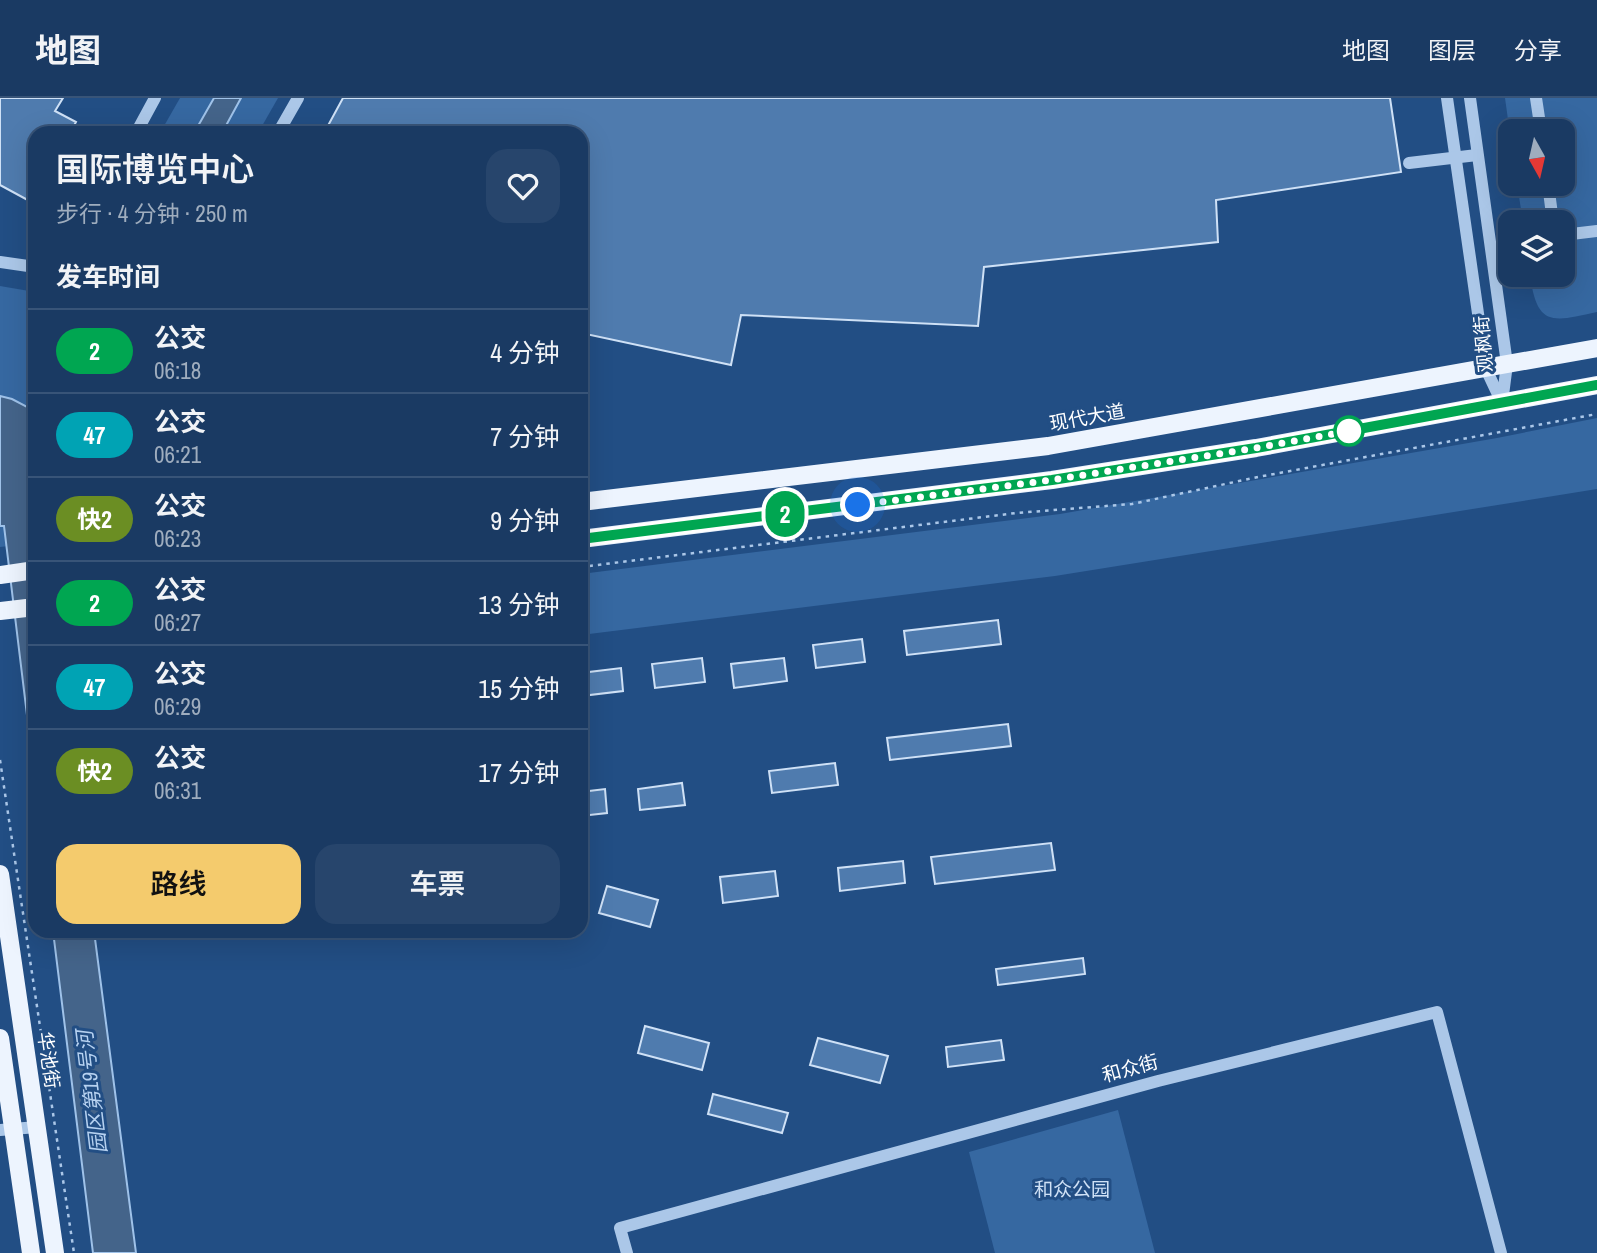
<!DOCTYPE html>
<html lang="zh">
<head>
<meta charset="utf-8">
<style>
  body { margin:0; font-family:"Archivo Narrow","Noto Sans SC",sans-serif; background:#27456c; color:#f1f3f6; height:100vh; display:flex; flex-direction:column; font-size:26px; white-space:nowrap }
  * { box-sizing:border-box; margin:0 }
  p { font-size:23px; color:#9fadbe }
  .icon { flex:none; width:38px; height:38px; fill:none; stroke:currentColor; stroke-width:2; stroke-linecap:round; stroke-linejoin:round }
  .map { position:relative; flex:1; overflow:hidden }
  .side { position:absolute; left:28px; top:28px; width:560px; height:812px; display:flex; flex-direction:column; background:#1a3a63; border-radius:21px; box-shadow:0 7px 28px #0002,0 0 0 2px #385478 }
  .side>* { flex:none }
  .badge { padding:0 14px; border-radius:23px; font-size:24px; line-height:46px }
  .needle { width:46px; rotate:172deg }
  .buttons { position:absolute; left:1498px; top:21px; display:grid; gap:14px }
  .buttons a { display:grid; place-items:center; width:77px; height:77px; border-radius:14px; background:#1a3a63; box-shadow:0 7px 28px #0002,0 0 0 2px #385478; font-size:35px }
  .you { position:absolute; width:35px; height:35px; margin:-18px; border:5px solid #fff; border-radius:50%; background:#1a73e8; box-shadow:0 0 0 10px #1a73e833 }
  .map>.badge { position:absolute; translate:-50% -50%; box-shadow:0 0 0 4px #fff }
  h2 { padding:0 28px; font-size:26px; line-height:63px }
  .round { display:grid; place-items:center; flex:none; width:74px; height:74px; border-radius:21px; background:#27456c }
  .headline { display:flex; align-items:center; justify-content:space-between; height:119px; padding:0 28px }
  h1 { font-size:33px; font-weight:600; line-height:52px }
  .primary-button { display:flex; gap:14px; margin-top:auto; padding:14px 28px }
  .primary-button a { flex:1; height:80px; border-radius:21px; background:#f4cb6d; color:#111; font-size:28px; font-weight:600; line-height:80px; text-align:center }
  .primary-button a+a { background:#27456c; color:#f1f3f6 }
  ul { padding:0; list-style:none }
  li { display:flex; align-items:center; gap:21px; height:84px; padding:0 28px; border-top:2px solid #385478 }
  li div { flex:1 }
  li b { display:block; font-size:26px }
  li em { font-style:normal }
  li .badge { min-width:77px; font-weight:700; text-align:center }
  header { display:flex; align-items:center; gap:42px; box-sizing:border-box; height:98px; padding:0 35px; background:#1a3a63; border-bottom:2px solid #385478 }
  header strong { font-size:33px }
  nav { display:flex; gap:38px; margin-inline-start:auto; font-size:24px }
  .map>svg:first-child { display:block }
</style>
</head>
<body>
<header>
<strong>地图</strong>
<nav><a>地图</a><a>图层</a><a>分享</a></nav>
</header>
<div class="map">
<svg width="1597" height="1155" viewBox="0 0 1597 1155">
  <rect width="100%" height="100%" fill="#224e84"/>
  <g fill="#3668a1">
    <path d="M180 0H278L258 35H160Z"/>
    <path d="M1505 0H1597V214C1552 224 1537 229 1530 177H1563V124H1523L1517 86H1563V33H1510V36Z"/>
    <path d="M0 188 35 194V445L0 449Z"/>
    <path d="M1597 320V391L1055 478 581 537V476L1060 416 1497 340Z"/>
    <path d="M1118 1012 1155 1155H995L969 1054Z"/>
  </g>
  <g fill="#44648a" stroke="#9fc2e9" stroke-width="2">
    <path d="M214 0H241L222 35H194Z"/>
    <path d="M0 298 12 301 35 313V683L4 428H0Z"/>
    <path d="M53 833H94L136 1155H93Z"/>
  </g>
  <g fill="#4f7bae" stroke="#cfe1f6" stroke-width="2">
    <path d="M0 0H63L55 13 76 24 70 35H35V106L0 87Z"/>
    <path d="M343 0H1390L1401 74 1216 102 1218 144 984 169 978 228 741 217 731 267 581 235V35H324Z"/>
    <path d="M998 522 1001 546 907 557 904 533Z"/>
    <path d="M862 541 865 564 816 570 813 547Z"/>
    <path d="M702 560 705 584 655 590 652 566Z"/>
    <path d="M784 560 787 583 734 590 731 566Z"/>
    <path d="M621 570 623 593 581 598V575Z"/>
    <path d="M1008 626 1011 648 890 662 887 640Z"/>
    <path d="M835 665 838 687 772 695 769 673Z"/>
    <path d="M682 685 685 707 640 712 638 691Z"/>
    <path d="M605 691 607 715 581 718V694Z"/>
    <path d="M1051 745 1055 772 935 786 931 759Z"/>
    <path d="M903 763 905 785 840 793 838 770Z"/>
    <path d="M775 773 778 798 723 805 720 779Z"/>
    <path d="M607 788 658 802 650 829 599 815Z"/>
    <path d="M1083 860 1085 876 998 887 996 871Z"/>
    <path d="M645 928 709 945 702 972 638 955Z"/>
    <path d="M818 940 888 958 880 985 810 967Z"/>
    <path d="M1001 942 1004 962 948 969 946 949Z"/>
    <path d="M713 996 788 1015 782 1035 708 1016Z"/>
  </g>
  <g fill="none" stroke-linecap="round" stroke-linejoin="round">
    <g stroke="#abc7e8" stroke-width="2.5" stroke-dasharray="3.5 5" stroke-linecap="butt">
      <path d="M581 469 1016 415 1132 406 1258 379 1597 316"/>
      <path d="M0 662 74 1155"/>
    </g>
    <g stroke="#abc7e8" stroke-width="12">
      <path d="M1447 0 1486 271 1502 305"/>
      <path d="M1470 0 1507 266 1502 305"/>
      <path d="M1536 0 1541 33"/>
      <path d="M136 35 155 0"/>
      <path d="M278 35 298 0"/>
      <path d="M1409 65 1477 57"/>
      <path d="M1548 86 1553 124"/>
      <path d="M1563 137 1597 133"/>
      <path d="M0 164 35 169"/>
      <path d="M0 1032 37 1029"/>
      <path d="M627 1155 620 1130 1158 983 1437 914 1501 1155"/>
    </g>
    <g stroke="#edf4fe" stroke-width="18">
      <path d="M581 404 1048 348 1597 250"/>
      <path d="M581 441 1052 382 1256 350 1597 287"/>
      <path d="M0 477 35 472"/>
      <path d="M0 513 35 509"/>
      <path d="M0 776 55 1155"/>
      <path d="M0 940 31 1155"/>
    </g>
  </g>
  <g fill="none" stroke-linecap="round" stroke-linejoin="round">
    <g stroke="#fff" stroke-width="16">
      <path id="line" d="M581 441 1052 382 1256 350 1597 287"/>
    </g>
    <use href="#line" stroke="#00a651" stroke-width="10"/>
    <path stroke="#fff" stroke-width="7" stroke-dasharray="0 12.6" d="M858 407 1052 382 1256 350 1355 332 1349 333"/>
  </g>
  <circle fill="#fff" stroke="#00a651" stroke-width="3.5" cx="1349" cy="333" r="14"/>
  <g text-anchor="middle" stroke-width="6" stroke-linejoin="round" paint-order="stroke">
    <g font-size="19" fill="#fff" stroke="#224e84">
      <text transform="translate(1483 246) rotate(-95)" y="7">观枫街</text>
      <text transform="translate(1087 319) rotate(-10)" y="7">现代大道</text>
      <text transform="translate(49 962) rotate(82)" y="7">华池街</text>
      <text transform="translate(1130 970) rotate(-15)" y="7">和众街</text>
    </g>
    <g font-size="19" fill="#cfe1f6" stroke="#224e84">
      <text x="1072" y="1098">和众公园</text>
    </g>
    <g font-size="21" font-style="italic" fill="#b6d1f0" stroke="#224e84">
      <text transform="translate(92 994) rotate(-97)" y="7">园区第19号河</text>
    </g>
  </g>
</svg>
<div class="buttons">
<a><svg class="needle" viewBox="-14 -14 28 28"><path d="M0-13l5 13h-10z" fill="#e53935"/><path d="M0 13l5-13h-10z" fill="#9fadbe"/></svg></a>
<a><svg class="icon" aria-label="layers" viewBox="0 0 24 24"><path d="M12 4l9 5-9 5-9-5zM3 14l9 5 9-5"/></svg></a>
</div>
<div class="you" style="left:858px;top:407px"></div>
<b class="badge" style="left:785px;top:416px;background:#00a651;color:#fff">2</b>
<section class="side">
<div class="headline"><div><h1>国际博览中心</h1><p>步行 · 4 分钟 · 250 m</p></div><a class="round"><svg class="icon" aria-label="heart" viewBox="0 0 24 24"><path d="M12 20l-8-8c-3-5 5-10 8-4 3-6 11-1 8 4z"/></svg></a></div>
<h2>发车时间</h2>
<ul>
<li><span class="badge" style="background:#00a651;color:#fff">2</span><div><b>公交</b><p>06:18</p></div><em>4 分钟</em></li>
<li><span class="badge" style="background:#00a3b4;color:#fff">47</span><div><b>公交</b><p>06:21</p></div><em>7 分钟</em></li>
<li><span class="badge" style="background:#6b8e23;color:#fff">快2</span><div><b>公交</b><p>06:23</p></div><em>9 分钟</em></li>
<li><span class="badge" style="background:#00a651;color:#fff">2</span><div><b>公交</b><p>06:27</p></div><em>13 分钟</em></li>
<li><span class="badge" style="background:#00a3b4;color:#fff">47</span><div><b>公交</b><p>06:29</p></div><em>15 分钟</em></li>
<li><span class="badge" style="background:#6b8e23;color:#fff">快2</span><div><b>公交</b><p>06:31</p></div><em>17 分钟</em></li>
</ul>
<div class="primary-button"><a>路线</a><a>车票</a></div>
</section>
</div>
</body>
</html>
